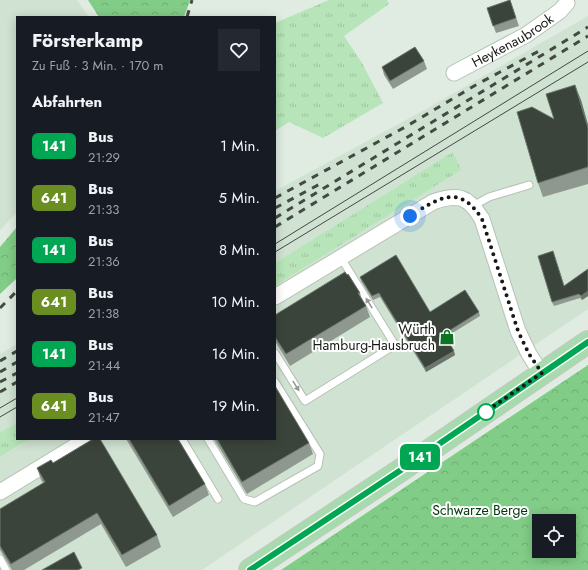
<!DOCTYPE html>
<html lang="de">
<head>
<meta charset="utf-8">
<style>
  body { margin:0; font-family:Jost,sans-serif; background:#242831; color:#f1f3f6; height:100vh; display:flex; flex-direction:column; font-size:15px; white-space:nowrap }
  * { box-sizing:border-box; margin:0 }
  p { font-size:13px; color:#9ea1a6 }
  .icon { flex:none; width:22px; height:22px; fill:none; stroke:currentColor; stroke-width:2; stroke-linecap:round; stroke-linejoin:round }
  .map { position:relative; flex:1; overflow:hidden }
  .sheet { position:absolute; left:16px; top:16px; width:260px; height:424px; display:flex; flex-direction:column; background:#171b24; border-radius:0px; box-shadow:0 2px 10px #0003 }
  .sheet>* { flex:none }
  .badge { padding:0 8px; border-radius:6px; font-size:14px; line-height:26px }
  .buttons { position:absolute; left:532px; top:514px; display:grid; gap:8px }
  .buttons a { display:grid; place-items:center; width:44px; height:44px; border-radius:0px; background:#171b24; box-shadow:0 2px 10px #0003; font-size:20px }
  .you { position:absolute; width:20px; height:20px; margin:-10px; border:3px solid #fff; border-radius:50%; background:#1a73e8; box-shadow:0 0 0 6px #1a73e833 }
  .map>.badge { position:absolute; translate:-50% -50%; box-shadow:0 0 0 2px #fff }
  h2 { padding:0 16px; font-size:15px; line-height:36px }
  .round { display:grid; place-items:center; flex:none; width:42px; height:42px; border-radius:0px; background:#242831 }
  .headline { display:flex; align-items:center; justify-content:space-between; height:68px; padding:0 16px }
  h1 { font-size:19px; font-weight:700; line-height:30px }
  ul { padding:0; list-style:none }
  li { display:flex; align-items:center; gap:12px; height:52px; padding:0 16px }
  li div { flex:1 }
  li b { display:block; font-size:15px }
  li em { font-style:normal }
  li .badge { min-width:44px; font-weight:700; text-align:center }
  .map>svg:first-child { display:block }
</style>
</head>
<body>
<div class="map">
<svg width="588" height="570" viewBox="0 0 588 570">
  <defs>
    <pattern id="grass-tufts" width="24" height="20" patternUnits="userSpaceOnUse"><rect width="24" height="20" fill="#b7e5b9"/><path d="M3 7l-1-3M5 7V3M7 7l1-3M15 17l-1-3M17 17v-4M19 17l1-3" fill="none" stroke="#9dc49e"/></pattern>
    <pattern id="forest-crowns" width="20" height="18" patternUnits="userSpaceOnUse"><rect width="20" height="18" fill="#81cc86"/><path d="M2 6a3 3 0 1 1 6 0M12 15a3 3 0 1 1 6 0" fill="none" stroke="#6faf73"/></pattern>
  </defs>
  <rect width="100%" height="100%" fill="#e0ece1"/>
  <g fill="#d0e2d1">
    <path d="M0 0H77L89 17H17V212L0 230Z"/>
    <path d="M588 16V309L202 570H0V457L29 439H275V286L461 170 453 153 275 263V191L426 109Z"/>
    <path d="M17 344V423L0 432V354Z"/>
  </g>
  <g fill="url(#grass-tufts)">
    <path d="M329 0H387L389 4 344 36 362 63 383 103 323 138 289 122 275 131V23Z"/>
    <path d="M453 152 461 170 275 286V263Z"/>
    <path d="M17 423V439H29L0 457V432Z"/>
  </g>
  <g fill="url(#forest-crowns)" fill-rule="evenodd">
    <path d="M88 0H190L184 17H99Z"/>
    <path d="M17 227V278L0 294V247Z"/>
    <path d="M588 365V570H281ZM539 521H569V551H539Z"/>
  </g>
  <g fill="none" stroke-linecap="round" stroke-linejoin="round">
    <g stroke="#b6c2b6" stroke-width="9">
      <g id="service">
        <path d="M473 206 489 197 529 185"/>
        <path d="M275 353 305 401 395 345 341 258"/>
        <path d="M182 439 218 499"/>
        <path d="M208 439 244 499 255 502 318 466 320 454 275 382"/>
        <path d="M0 559 6 570"/>
      </g>
    </g>
    <g stroke="#b6c2b6" stroke-width="17">
      <g id="minor">
        <path id="s1" d="M454 73 526 35 560 11 567 3"/>
        <path d="M275 297 433 202C458 193 468 196 482 219L518 331 529 354 541 373"/>
        <path d="M0 492 87 439"/>
      </g>
    </g>
    <g stroke="#c7c8c7" stroke-width="24">
      <path id="primary" d="M250 570 401 470 588 342"/>
    </g>
    <use href="#service" stroke="#fff" stroke-width="7"/>
    <use href="#minor" stroke="#fff" stroke-width="15"/>
    <use href="#primary" stroke="#a7daac" stroke-width="22"/>
    <g stroke="#434943" stroke-width="1">
      <path d="M275 244 588 51"/>
      <path d="M275 252 588 62"/>
      <path d="M0 408 17 398"/>
      <path d="M0 417 17 407"/>
    </g>
    <g stroke="#434943" stroke-width="3" stroke-dasharray="7 7" stroke-linecap="butt">
      <path d="M187 17 192 0"/>
      <path d="M275 198 407 126 474 86 539 51"/>
      <path d="M275 208 320 184"/>
      <path d="M275 218 588 27"/>
      <path d="M275 227 588 36"/>
      <path d="M0 308 17 291"/>
      <path d="M0 361 17 351"/>
      <path d="M0 372 17 362"/>
      <path d="M0 382 17 373"/>
      <path d="M0 392 17 382"/>
    </g>
  </g>
  <g fill="#8e988e">
    <path d="M510 0 519 26 496 33 487 8Z"/>
    <path d="M424 61 427 69 393 89 384 75 382 67Z"/>
    <path d="M581 100 588 125V184L543 197 538 183 554 119Z"/>
    <path d="M588 269V296L582 300 580 298 554 306 552 302 564 286Z"/>
    <path d="M360 277 430 312H479L480 316 446 337 455 355 426 372 380 297 373 300 361 281Z"/>
    <path d="M360 293 362 300 366 306 370 317 290 366 275 341V315Z"/>
    <path d="M126 439H178L205 484 209 495 173 517Z"/>
    <path d="M214 439H275L309 443 313 454 247 494Z"/>
    <path d="M53 463 157 535 161 547 126 567 101 524 24 570H12L0 550V509L43 483 41 480 37 468Z"/>
  </g>
  <g fill="#6c766d">
    <path d="M575 85 581 100 588 125V128Z"/>
    <path d="M588 291V296L582 300 581 296Z"/>
    <path d="M454 351 455 355 426 372 425 368Z"/>
  </g>
  <g fill="#3b443b" stroke="#6c766d">
    <path d="M510 0 516 18 493 26 487 8Z"/>
    <path d="M415 47 424 61 390 81 382 67Z"/>
    <path d="M575 85 588 128V167L538 183 517 112 532 107 554 119 546 94Z"/>
    <path d="M553 251 564 286 588 269V291L581 296 579 294 552 302 538 256Z"/>
    <path d="M396 255 430 312 465 290 479 312 444 334 454 351 425 368 379 293 372 296 360 277Z"/>
    <path d="M345 272 347 275 348 274 360 293H358L366 306 286 354 275 337V315Z"/>
    <path d="M275 386 309 443 242 482 217 439H275Z"/>
    <path d="M93 439H100L157 535 122 555 97 513 11 564 0 546V509L45 482 37 468 51 460 53 463Z"/>
    <path d="M129 439H178L205 484 169 506Z"/>
    <path d="M74 552 82 568 78 570H42Z"/>
  </g>
  <defs><path id="oneway-solid" d="M-6-.8H1V-3.2L6.5 0L1 3.2V.8H-6Z"/></defs>
  <g fill="#969896">
    <use href="#oneway-solid" transform="translate(369 303) rotate(-122)"/>
    <use href="#oneway-solid" transform="translate(296 386) rotate(58)"/>
  </g>
  <g fill="none" stroke-linecap="round" stroke-linejoin="round">
    <g stroke="#fff" stroke-width="9">
      <path id="line" d="M250 570 401 470 588 342"/>
    </g>
    <use href="#line" stroke="#00a651" stroke-width="6"/>
    <path stroke="#161a16" stroke-width="4" stroke-dasharray="0 7.2" d="M410 216C439 198 459 183 482 219L518 331 529 354 542 373 485 412H486"/>
  </g>
  <defs>
    <g id="shop-bare" transform="scale(1.2)"><path d="M-5-2.5h2.3a2.7 3.5 0 0 1 5.4 0H5L5.5 6h-11ZM-1.5-2.5h3a1.5 2.3 0 0 0-3 0Z" fill="#0d7425" stroke="#fff" stroke-width="2.5" paint-order="stroke"/></g>
  </defs>
  <g fill-rule="evenodd">
    <use href="#shop-bare" x="447" y="337"/>
  </g>
  <circle fill="#fff" stroke="#00a651" stroke-width="2" cx="486" cy="412" r="8"/>
  <g text-anchor="middle" stroke-width="4" stroke-linejoin="round" paint-order="stroke">
    <g font-size="14" fill="#161a16" stroke="#fff">
      <text dy="5" stroke="none"><textPath href="#s1" startOffset="67">Heykenaubrook</textPath></text>
    </g>
    <g font-size="14" fill="#161a16" stroke="#fff" text-anchor="end">
      <text x="435" y="334">Würth<tspan x="435" dy="16">Hamburg-Hausbruch</tspan></text>
    </g>
    <g font-size="14" fill="#00390b" stroke="#fff">
      <text x="480" y="515">Schwarze Berge</text>
    </g>
  </g>
</svg>
<div class="buttons">
<a><svg class="icon" aria-label="locate" viewBox="0 0 24 24"><circle cx="12" cy="12" r="6"/><path d="M12 2v4M12 18v4M2 12h4M18 12h4"/></svg></a>
</div>
<div class="you" style="left:410px;top:216px"></div>
<b class="badge" style="left:420px;top:457px;background:#00a651;color:#fff">141</b>
<section class="sheet">
<div class="headline"><div><h1>Försterkamp</h1><p>Zu Fuß · 3 Min. · 170 m</p></div><a class="round"><svg class="icon" aria-label="heart" viewBox="0 0 24 24"><path d="M12 20l-8-8c-3-5 5-10 8-4 3-6 11-1 8 4z"/></svg></a></div>
<h2>Abfahrten</h2>
<ul>
<li><span class="badge" style="background:#00a651;color:#fff">141</span><div><b>Bus</b><p>21:29</p></div><em>1 Min.</em></li>
<li><span class="badge" style="background:#6b8e23;color:#fff">641</span><div><b>Bus</b><p>21:33</p></div><em>5 Min.</em></li>
<li><span class="badge" style="background:#00a651;color:#fff">141</span><div><b>Bus</b><p>21:36</p></div><em>8 Min.</em></li>
<li><span class="badge" style="background:#6b8e23;color:#fff">641</span><div><b>Bus</b><p>21:38</p></div><em>10 Min.</em></li>
<li><span class="badge" style="background:#00a651;color:#fff">141</span><div><b>Bus</b><p>21:44</p></div><em>16 Min.</em></li>
<li><span class="badge" style="background:#6b8e23;color:#fff">641</span><div><b>Bus</b><p>21:47</p></div><em>19 Min.</em></li>
</ul>
</section>
</div>
</body>
</html>
